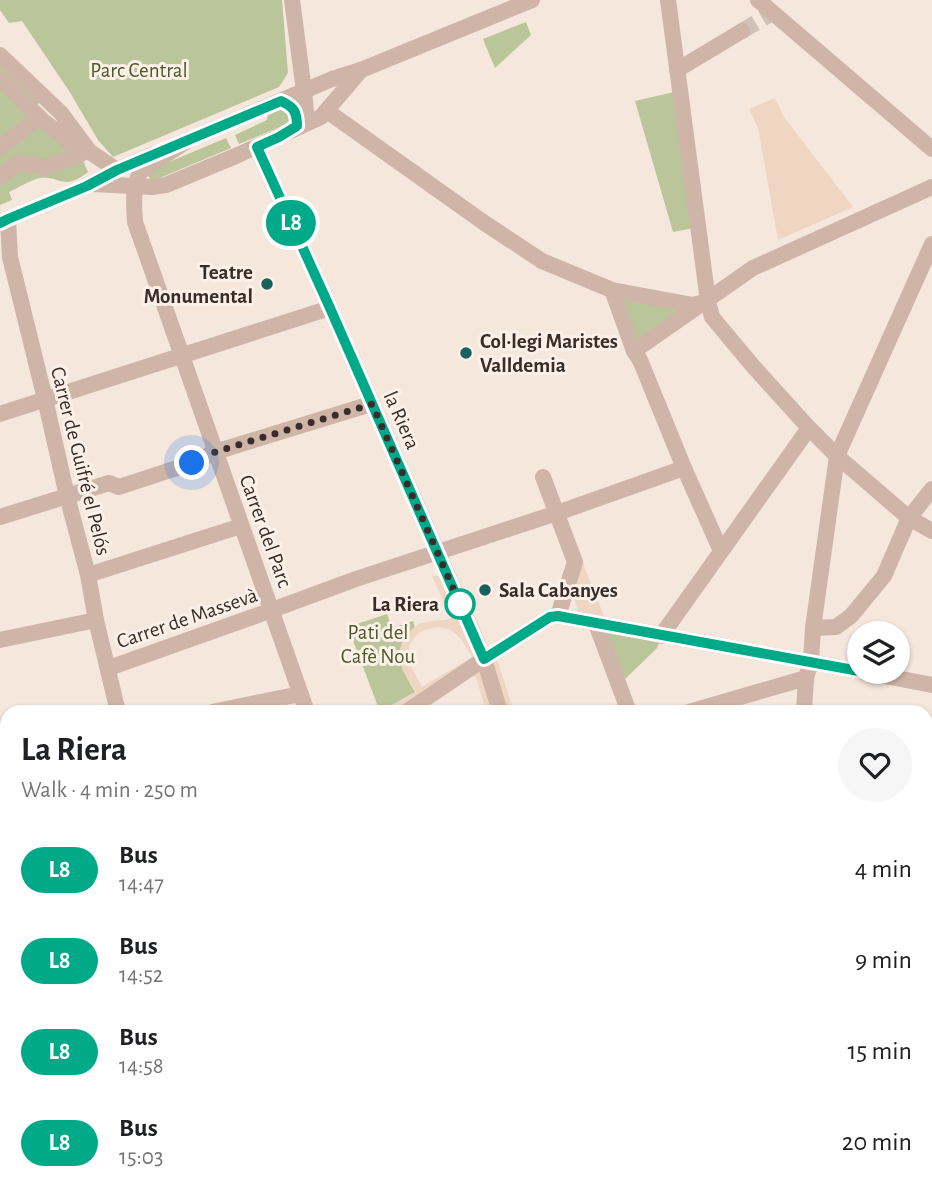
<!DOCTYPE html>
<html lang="en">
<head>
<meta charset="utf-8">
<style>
  body { margin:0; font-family:"Alegreya Sans",sans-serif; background:#f6f6f6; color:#202124; height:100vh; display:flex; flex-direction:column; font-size:26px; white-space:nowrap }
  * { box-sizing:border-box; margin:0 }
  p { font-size:23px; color:#757577 }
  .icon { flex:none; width:38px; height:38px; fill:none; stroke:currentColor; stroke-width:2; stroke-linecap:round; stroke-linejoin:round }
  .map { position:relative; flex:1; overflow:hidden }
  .sheet { position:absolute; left:0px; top:705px; width:933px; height:499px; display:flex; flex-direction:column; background:#fff; border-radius:21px 21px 0 0; box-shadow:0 2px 5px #0004 }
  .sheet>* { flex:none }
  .badge { padding:0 14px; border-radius:23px; font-size:24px; line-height:46px }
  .fabs { position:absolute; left:847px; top:621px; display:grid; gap:14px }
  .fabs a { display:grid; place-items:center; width:63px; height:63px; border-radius:50%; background:#fff; box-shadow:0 2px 5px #0004; font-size:35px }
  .you { position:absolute; width:35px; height:35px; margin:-18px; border:5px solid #fff; border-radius:50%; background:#1a73e8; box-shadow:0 0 0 10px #1a73e833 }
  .map>.badge { position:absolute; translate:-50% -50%; box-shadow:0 0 0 4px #fff }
  .round { display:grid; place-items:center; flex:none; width:74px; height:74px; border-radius:37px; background:#f6f6f6 }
  .head { display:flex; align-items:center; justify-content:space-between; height:119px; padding:0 21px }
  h1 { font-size:33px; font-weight:600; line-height:52px }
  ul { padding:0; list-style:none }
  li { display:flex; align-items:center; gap:21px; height:91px; padding:0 21px }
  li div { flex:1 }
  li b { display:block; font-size:26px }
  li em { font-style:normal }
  li .badge { min-width:77px; font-weight:700; text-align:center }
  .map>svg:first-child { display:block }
</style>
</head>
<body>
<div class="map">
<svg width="932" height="1203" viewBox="0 0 932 1203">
  <rect width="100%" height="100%" fill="#f5e7dc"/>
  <g fill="#bbc59a">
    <path d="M0 0H282L288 73 279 87 113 157 98 140 71 94 22 21 9 23 0 10Z"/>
    <path d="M526 22 531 35 495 68 483 39Z"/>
    <path d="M0 62 41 101 35 107 73 137 88 172C62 192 61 175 40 178 30 180 18 188 9 192L12 200 0 205Z"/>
    <path d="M674 92 694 228 673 232 635 101Z"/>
    <path d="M283 109C290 112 292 118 287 124L239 144 235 135 267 120 268 114Z"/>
    <path d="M226 138 231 148 155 180H151L148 176 150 170Z"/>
    <path d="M620 298 686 308 639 342Z"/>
    <path d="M387 614 392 628 413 621 415 627C389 648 402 669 415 692L380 712 348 627Z"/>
    <path d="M594 628 660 641 657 648 622 682Z"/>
  </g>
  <g fill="#eed6c2" fill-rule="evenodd">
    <path d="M775 98 784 117 853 207 778 240 758 128 749 109Z"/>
    <path d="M582 561 604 616 579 613 571 589Z"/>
    <path d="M432 576H441L476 660 393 712H381L415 692 402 669 401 662 400 649 406 635 419 624 432 621 445 620 451 618ZM438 627 448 629 454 632 461 639 472 657 422 687 408 661 409 646 415 637 420 632 431 628Z"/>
    <path d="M496 656 514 712H486L476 677 467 675Z"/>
  </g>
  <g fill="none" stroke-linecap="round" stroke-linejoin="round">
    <path stroke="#d0c2b8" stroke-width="16" stroke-dasharray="16 8" stroke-linecap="butt" d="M742 31 772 13"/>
    <g stroke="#ceb5a7" stroke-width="16">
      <path d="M292 0 304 91 306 112 303 120 293 128"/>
      <path d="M668 0 708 301 712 317 752 365 809 428 837 456 909 518 932 531"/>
      <path d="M758 0 932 149"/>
      <path d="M0 55 61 113 90 152 117 170"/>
      <path d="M677 70 742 31"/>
      <path d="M0 79 42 120 63 136 81 154 46 167 18 163 0 177"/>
      <path d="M327 111 483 222 542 261 612 290 693 305 708 301"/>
      <path d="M190 139 141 171C132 186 134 206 135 222L307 712"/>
      <path d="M181 143 332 79 361 70 532 0"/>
      <path d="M257 147 330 308 477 642 484 659 500 712"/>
      <path d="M0 148 39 117"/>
      <path d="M93 184 152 187 166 185 238 155 321 117 361 70"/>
      <path d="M8 219 10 257 45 399 67 496 88 575 96 620 118 712"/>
      <path d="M0 223 8 219 87 186 117 170 154 154"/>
      <path d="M612 290 634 351 640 360 684 468 721 551"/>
      <path d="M634 351 753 268 932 187"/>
      <path d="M0 414 330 308"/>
      <path d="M543 477 575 562 558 616"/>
      <path d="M0 517 109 483 119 487 192 463 215 452 371 404"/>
      <path d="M88 575 241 526"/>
      <path d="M596 624 629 712"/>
      <path d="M813 628 836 627 851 616 884 576 909 518 932 489"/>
      <path d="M661 636 809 428"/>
      <path d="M0 640 96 620"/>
      <path d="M109 668 272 610 356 579 557 513 684 468"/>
      <path d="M864 672 932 685"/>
      <path d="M212 712 300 694"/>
      <path d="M406 712 484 659 550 617 558 616 859 671"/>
      <path d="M689 712 806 678"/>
      <path d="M804 712 806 678 811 661 813 628 837 456 932 244"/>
      <path d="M0 758 7 756"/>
      <path d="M0 876 7 875"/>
      <path d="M926 890 932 893"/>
      <path d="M0 913 7 921"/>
      <path d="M0 1014 7 1008"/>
      <path d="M926 1033 932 1031"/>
      <path d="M0 1041 7 1052"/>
      <path d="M926 1089 932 1103"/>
      <path d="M926 1170 932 1167"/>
      <path d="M95 1197 98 1203"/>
      <path d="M237 1197 242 1203"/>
      <path d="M459 1197 467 1203"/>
      <path d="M641 1197V1203"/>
      <path d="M869 1203 879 1197"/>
    </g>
  </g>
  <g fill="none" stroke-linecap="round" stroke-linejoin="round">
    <g stroke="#fff" stroke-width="16">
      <path id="line" d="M0 223 8 219 87 186 117 170 281 101C294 107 297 112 297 126L279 137 257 147 330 308 484 659 550 617 558 616 859 671"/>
    </g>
    <use href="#line" stroke="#00a988" stroke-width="10"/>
    <path stroke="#3a2c28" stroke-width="7" stroke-dasharray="0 12.6" d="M192 463 215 452 372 404 460 604"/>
  </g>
  <g fill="#19605e" stroke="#fbf1e9" stroke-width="2.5">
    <circle cx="267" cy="284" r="7"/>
    <circle cx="466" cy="353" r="7"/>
    <circle cx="485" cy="590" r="7"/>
  </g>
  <circle fill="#fff" stroke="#00a988" stroke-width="3.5" cx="460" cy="604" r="14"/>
  <g text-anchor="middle" stroke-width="6" stroke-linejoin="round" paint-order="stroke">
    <g font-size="21" fill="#4d5b29" stroke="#fbf1e9">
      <text x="139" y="77">Parc Central</text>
      <text x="378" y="639">Pati del<tspan x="378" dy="24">Cafè Nou</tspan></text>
    </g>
    <g font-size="21" font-weight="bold" fill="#3a2c28" stroke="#fbf1e9" text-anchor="start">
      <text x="253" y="279" text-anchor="end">Teatre<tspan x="253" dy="24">Monumental</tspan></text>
      <text x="480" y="348">Col·legi Maristes<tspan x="480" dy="24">Valldemia</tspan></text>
      <text x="499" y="597">Sala Cabanyes</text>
    </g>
    <g font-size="21" fill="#3a2c28" stroke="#fbf1e9">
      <text transform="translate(402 420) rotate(66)" y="7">la Riera</text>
      <text transform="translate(81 461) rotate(76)" y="7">Carrer de Guifré el Pelós</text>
      <text transform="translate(266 531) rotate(70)" y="7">Carrer del Parc</text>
      <text transform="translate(187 618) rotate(-19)" y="7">Carrer de Massevà</text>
    </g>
    <g font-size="21" font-weight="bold" fill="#3a2c28" stroke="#fbf1e9" text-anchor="end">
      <text x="439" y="611">La Riera</text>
    </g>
  </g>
</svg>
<div class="fabs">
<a><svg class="icon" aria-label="layers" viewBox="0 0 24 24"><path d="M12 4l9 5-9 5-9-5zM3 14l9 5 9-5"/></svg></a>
</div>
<div class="you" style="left:192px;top:463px"></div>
<b class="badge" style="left:291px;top:223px;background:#00a988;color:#fff">L8</b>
<section class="sheet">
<div class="head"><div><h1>La Riera</h1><p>Walk · 4 min · 250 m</p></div><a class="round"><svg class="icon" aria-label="heart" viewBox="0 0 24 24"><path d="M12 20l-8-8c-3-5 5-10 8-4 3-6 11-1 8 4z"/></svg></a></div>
<ul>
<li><span class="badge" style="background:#00a988;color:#fff">L8</span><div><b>Bus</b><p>14:47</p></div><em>4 min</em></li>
<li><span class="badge" style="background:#00a988;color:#fff">L8</span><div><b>Bus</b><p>14:52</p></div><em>9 min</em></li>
<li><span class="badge" style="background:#00a988;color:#fff">L8</span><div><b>Bus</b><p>14:58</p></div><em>15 min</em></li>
<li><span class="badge" style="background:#00a988;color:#fff">L8</span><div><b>Bus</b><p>15:03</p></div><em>20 min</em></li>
</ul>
</section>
</div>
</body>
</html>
